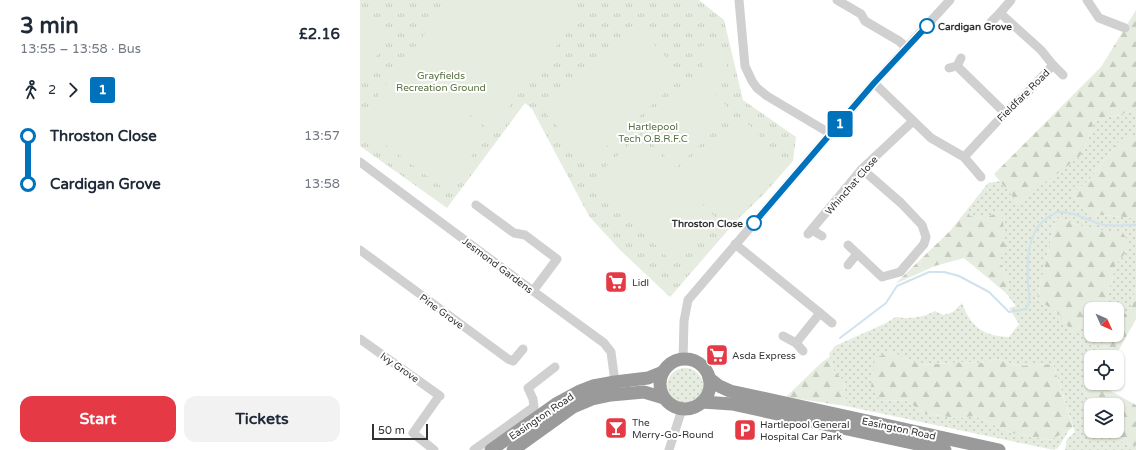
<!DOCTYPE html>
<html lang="en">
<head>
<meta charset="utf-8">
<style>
  body { margin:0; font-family:"Varela Round",sans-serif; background:#f2f2f3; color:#1f2937; height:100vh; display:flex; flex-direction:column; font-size:15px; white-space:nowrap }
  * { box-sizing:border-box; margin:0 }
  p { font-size:13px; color:#747a83 }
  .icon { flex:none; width:22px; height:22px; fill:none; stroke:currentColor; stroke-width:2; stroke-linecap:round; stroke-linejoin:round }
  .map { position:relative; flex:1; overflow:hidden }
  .sheet { display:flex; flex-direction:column; background:#fff; width:360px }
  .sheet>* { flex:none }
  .badge { padding:0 8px; border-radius:3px; font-size:14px; line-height:26px }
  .needle { width:26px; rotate:135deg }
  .tools { position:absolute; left:724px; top:302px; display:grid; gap:8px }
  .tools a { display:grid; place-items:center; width:40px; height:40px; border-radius:8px; background:#fff; box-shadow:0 1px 3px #0004; font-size:20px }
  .scale { position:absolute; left:12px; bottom:10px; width:56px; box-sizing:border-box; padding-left:4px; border:2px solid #333; border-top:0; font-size:11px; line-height:14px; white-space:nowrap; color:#333; -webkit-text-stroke:3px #fff; paint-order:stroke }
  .map>.badge { position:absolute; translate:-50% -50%; box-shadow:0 0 0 2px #fff }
  .legs { display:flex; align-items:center; gap:6px; height:44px; padding:0 20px; font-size:13px }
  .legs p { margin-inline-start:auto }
  .summary { display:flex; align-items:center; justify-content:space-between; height:68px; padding:0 20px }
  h1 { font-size:22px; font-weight:800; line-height:30px }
  .cta { display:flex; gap:8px; margin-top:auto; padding:8px 20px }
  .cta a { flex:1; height:46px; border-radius:12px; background:#e63946; color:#fff; font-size:16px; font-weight:800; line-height:46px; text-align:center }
  .cta a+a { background:#f2f2f3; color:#1f2937 }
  ul { padding:0 20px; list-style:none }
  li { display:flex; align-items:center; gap:14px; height:48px; font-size:15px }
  li i { display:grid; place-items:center; width:6px; height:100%; margin:0 5px; background:currentColor }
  li i::after { content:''; width:10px; height:10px; margin:-5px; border:3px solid; border-radius:50%; background:#fff }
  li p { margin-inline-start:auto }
  li:first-child i { background:linear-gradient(#0000 50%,currentColor 0) }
  li:last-child i { background:linear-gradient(currentColor 50%,#0000 0) }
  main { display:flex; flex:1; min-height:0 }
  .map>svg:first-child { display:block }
</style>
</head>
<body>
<main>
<section class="sheet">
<div class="summary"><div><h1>3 min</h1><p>13:55 – 13:58 · Bus</p></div><b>£2.16</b></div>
<div class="legs"><svg class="icon" aria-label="walk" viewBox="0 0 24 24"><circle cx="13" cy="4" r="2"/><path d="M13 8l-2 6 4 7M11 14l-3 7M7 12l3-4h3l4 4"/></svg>2<svg class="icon" aria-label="forward" viewBox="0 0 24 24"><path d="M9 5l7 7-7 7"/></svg><b class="badge" style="background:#0072bc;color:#fff">1</b></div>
<ul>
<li><i style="color:#0072bc"></i><b>Throston Close</b><p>13:57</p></li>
<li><i style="color:#0072bc"></i><b>Cardigan Grove</b><p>13:58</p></li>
</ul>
<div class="cta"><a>Start</a><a>Tickets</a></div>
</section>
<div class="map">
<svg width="776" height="450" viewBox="0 0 776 450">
  <defs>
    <pattern id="grass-dots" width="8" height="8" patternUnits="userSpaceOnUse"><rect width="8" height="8" fill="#e6ecdf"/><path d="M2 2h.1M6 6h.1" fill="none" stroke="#c6cbc0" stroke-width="1.8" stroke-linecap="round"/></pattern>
    <pattern id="forest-firs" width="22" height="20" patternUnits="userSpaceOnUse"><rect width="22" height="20" fill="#e6ecdf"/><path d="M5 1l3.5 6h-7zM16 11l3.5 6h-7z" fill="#c6cbc0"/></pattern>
    <pattern id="park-tufts" width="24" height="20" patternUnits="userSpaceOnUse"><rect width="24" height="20" fill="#e6ecdf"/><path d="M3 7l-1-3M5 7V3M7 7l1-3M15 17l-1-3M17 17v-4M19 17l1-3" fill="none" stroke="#c6cbc0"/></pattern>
  </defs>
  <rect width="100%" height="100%" fill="#fff"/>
  <g fill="url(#grass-dots)">
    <path d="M776 110V136L759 141 730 179 712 195 729 214 776 218V287L770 310 761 316 757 324V309H744L756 264 771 246 728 228 696 218 677 299 699 314 712 332 731 319V335H752L749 340 736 357H731V363L721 376 731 414V431H750L764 444 776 446V450H705L707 439 715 432 693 364 658 366 638 359 620 363 606 362 561 365 531 352 520 401 545 400 566 414 597 418 615 416 651 433 690 440 709 430 698 448 694 450 486 406 484 381 474 371 469 354 475 346 524 324 536 317C550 319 562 318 575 311L583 315 593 312 602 303C611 327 623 336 649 337L659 324 649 308 656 306 646 293 649 286 645 270 638 261 636 213 625 218 609 216 607 210 628 183 641 181 658 203 724 151 734 121Z"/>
    <circle cx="325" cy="386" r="18"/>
  </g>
  <g fill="url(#forest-firs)">
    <path d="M776 10V110L734 121 724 151 718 158 658 203 634 174 741 67Z"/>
    <path d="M776 135V218L729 214 712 195 730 179 759 141Z"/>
    <path d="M607 210 610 216 625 218 636 213H642L646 250 638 261 645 270 649 286 646 293 604 258 575 266 535 284 590 231Z"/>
    <path d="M696 218 728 228 763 233 771 246 756 264 744 309H731V319L712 332 699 314 677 299Z"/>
    <path d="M776 287V319L755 357H736L749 340 752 335H757V324L761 316 770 310Z"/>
    <path d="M531 352 561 365 606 362 620 363 638 359 658 366 693 364 713 427 709 430 690 440 651 433 615 416 597 418 566 414 545 400 520 401 511 387 515 358Z"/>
    <path d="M470 357 474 371 484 381 486 406 426 397 462 362Z"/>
    <path d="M731 363V383H741L740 385 776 405V446L764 444 750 431H757V405H731V413L721 376Z"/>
  </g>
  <path fill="url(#park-tufts)" d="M0 0H339L364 20 383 100 436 137 433 161 404 194 376 221 310 297 260 250 229 216 172 109 165 103 87 208 0 146Z"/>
  <g fill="#e6ecdf">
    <path d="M90 0H198L219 16 177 72 86 4Z"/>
    <path d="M84 8 173 75 131 131 42 64Z"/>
    <path d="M0 9 33 34 0 79Z"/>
    <path d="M275 23 323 76 229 163 182 109Z"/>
    <path d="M360 42 370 78 348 84 338 47Z"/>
    <path d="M39 68 128 134 86 190 0 126V120Z"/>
    <path d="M336 74 373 113 316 168 279 130Z"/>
    <path d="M381 117 423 160 397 184 356 142Z"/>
    <path d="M277 137 355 217 310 260 232 180Z"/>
    <path d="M355 144 402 193 369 226 322 176Z"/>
  </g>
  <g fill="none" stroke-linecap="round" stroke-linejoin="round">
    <path stroke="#cfe2ee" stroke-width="2" d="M480 338 526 303 537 286 569 272H584L599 276 629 292 649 312 666 309C672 299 668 293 668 282 667 260 667 232 687 218 691 216 694 213 698 212 715 211 729 222 745 225 755 226 766 225 776 225"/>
    <g stroke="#d0d0d0" stroke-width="9">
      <path d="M379 0 385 66 392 81 397 88 407 96 471 134"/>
      <path d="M477 0 501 14 505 21 539 41 547 48"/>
      <path d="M727 0 739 18 765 28"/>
      <path d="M631 22 640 13"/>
      <path d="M693 65 703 75"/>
      <path d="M597 66 645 113"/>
      <path d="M589 68 597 66 601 58"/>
      <path d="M514 83 571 138 604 157 621 177"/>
      <path d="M604 157 645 113 667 93 693 65 681 50 640 13 651 0"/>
      <path d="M0 162 173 291 244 343 251 352 255 382"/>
      <path d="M116 205 154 233 165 235 197 259 173 291"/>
      <path d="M452 230 462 236"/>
      <path d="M448 234 502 169 553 121"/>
      <path d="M375 244 460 313 436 343"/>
      <path d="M488 245 522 277 540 272 564 244 566 237 562 225 541 203 502 169"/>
      <path d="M0 250 148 359 153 361 163 349"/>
      <path d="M488 265 497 254"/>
      <path d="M460 313 472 323"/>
      <path d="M423 336 436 343 443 351"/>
      <path d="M0 339 80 396"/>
      <path d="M323 360 324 321 328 300 514 83 590 0"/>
      <path d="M74 450 53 433 77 399"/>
      <path d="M114 450 174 407 173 399 168 388 195 367"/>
      <path d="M309 450 322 409"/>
    </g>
    <g stroke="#9a9a9a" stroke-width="13">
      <circle cx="325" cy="384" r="25"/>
      <path d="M349 378 359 386 370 391 639 450"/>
      <path d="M342 402 372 404 585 450"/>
      <path d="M131 450 196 404 220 391 233 386 255 382 288 378 303 372"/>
      <path d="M153 450 213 407 232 399 251 395 284 392 304 398"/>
    </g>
  </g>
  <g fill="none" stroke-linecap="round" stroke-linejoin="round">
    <g stroke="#fff" stroke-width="9">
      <path id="line-1" d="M394 223 514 83 567 26"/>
    </g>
    <use href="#line-1" stroke="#0072bc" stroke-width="6"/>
  </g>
  <defs>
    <g id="supermarket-square" transform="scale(1.15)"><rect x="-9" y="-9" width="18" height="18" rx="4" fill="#e63946" stroke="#fff"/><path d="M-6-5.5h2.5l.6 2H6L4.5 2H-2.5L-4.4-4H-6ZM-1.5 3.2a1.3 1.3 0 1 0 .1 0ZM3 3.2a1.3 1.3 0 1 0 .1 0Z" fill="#fff"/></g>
    <g id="bar-square" transform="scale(1.15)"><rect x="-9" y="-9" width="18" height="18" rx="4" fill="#e63946" stroke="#fff"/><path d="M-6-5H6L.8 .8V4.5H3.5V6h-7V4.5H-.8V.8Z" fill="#fff"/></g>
    <g id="parking-square" transform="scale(1.15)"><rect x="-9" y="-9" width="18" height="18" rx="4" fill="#e63946" stroke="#fff"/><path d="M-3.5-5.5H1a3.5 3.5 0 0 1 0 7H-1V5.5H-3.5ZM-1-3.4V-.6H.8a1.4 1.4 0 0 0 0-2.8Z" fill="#fff"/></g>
  </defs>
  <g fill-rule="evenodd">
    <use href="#supermarket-square" x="256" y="282"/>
    <use href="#supermarket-square" x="357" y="355"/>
    <use href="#bar-square" x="256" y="428"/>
    <use href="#parking-square" x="385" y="430"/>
  </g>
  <g fill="#fff" stroke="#0072bc" stroke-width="2">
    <circle cx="567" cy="26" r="7"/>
    <circle cx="394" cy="223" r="7"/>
  </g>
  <g text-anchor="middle" stroke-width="4" stroke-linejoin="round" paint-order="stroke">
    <g font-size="10" font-weight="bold" fill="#333" stroke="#fff" text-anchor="start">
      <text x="578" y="30">Cardigan Grove</text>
      <text x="383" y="227" text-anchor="end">Throston Close</text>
    </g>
    <g font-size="10" fill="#56703f" stroke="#fff">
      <text x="81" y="79">Grayfields<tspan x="81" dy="12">Recreation Ground</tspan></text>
      <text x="293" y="130">Hartlepool<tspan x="293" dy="12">Tech O.B.R.F.C</tspan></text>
    </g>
    <g font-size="10" fill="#333" stroke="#fff">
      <text transform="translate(663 95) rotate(-45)" y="4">Fieldfare Road</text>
      <text transform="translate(491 185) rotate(-49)" y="4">Whinchat Close</text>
      <text transform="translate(138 265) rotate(37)" y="4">Jesmond Gardens</text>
      <text transform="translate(82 311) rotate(36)" y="4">Pine Grove</text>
      <text transform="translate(40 367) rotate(35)" y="4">Ivy Grove</text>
      <text transform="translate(181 416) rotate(-34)" y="4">Easington Road</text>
      <text transform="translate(539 428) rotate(12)" y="4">Easington Road</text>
    </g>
    <g font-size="10" fill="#333" stroke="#fff" text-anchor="start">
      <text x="272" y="286">Lidl</text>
      <text x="372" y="359">Asda Express</text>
      <text x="272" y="426">The<tspan x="272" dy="12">Merry-Go-Round</tspan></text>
      <text x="400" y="428">Hartlepool General<tspan x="400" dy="12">Hospital Car Park</tspan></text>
    </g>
  </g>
</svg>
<div class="tools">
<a><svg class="needle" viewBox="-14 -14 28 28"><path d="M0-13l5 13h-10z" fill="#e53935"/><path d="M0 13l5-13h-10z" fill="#747a83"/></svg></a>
<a><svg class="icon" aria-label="locate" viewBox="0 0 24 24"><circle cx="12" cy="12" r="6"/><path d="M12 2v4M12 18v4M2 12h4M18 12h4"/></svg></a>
<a><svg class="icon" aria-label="layers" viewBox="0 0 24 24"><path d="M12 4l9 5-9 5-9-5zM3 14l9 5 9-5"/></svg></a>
</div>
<div class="scale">50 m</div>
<b class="badge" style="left:480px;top:124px;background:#0072bc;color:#fff">1</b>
</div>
</main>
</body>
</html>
